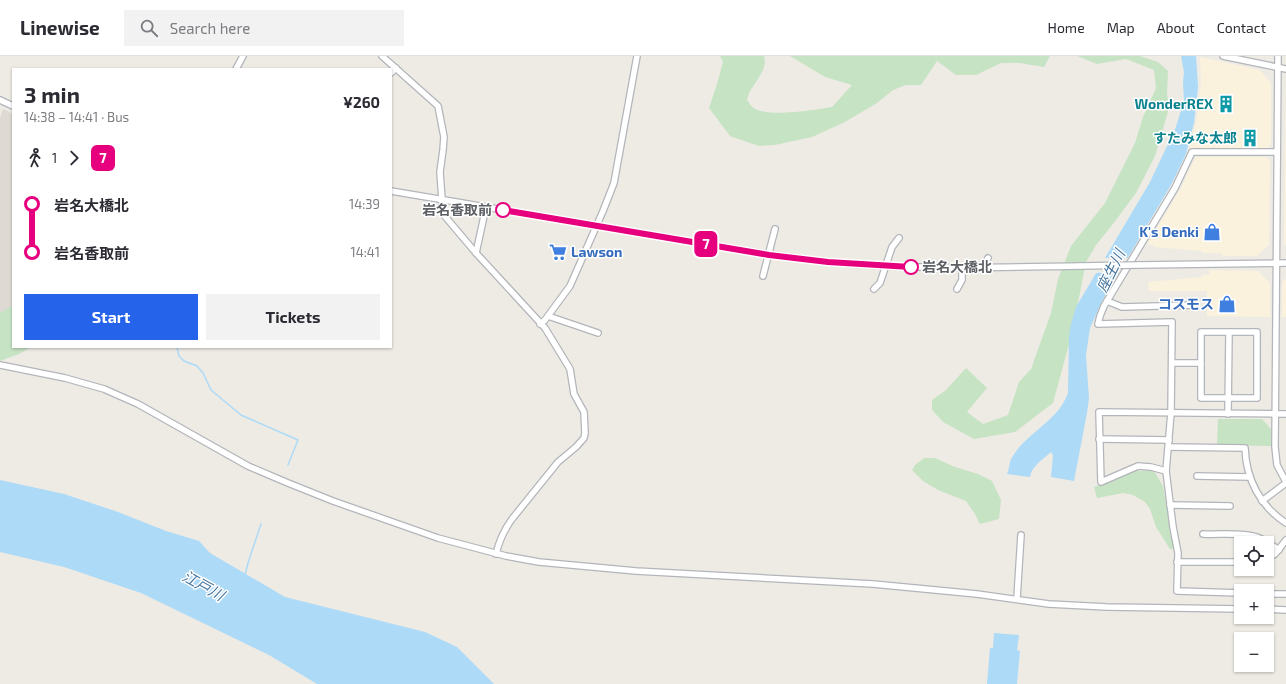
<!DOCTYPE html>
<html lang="en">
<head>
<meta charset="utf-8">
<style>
  body { margin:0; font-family:"Exo 2","Noto Sans JP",sans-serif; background:#f2f2f3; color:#2b2b33; height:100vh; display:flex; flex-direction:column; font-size:15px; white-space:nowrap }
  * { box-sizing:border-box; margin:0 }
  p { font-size:13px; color:#7c7c81 }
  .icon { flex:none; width:22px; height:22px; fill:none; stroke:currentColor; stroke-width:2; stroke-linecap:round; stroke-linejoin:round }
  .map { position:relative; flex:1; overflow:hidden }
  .drawer { position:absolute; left:12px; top:12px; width:380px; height:280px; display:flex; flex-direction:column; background:#fff; border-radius:0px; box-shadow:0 1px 3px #0004 }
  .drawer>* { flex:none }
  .badge { padding:0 8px; border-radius:6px; font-size:14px; line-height:26px }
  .buttons { position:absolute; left:1234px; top:480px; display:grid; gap:8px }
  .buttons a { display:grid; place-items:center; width:40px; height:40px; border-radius:0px; background:#fff; box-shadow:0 1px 3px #0004; font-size:20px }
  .map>.badge { position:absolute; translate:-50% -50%; box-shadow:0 0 0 2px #fff }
  .legs { display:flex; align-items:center; gap:6px; height:44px; padding:0 12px; font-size:13px }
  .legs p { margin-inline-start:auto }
  .summary { display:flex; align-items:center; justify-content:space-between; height:68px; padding:0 12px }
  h1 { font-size:22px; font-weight:700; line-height:30px }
  .button { display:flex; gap:8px; margin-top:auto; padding:8px 12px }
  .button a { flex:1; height:46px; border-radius:0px; background:#2563eb; color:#fff; font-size:16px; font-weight:700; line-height:46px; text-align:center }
  .button a+a { background:#f2f2f3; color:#2b2b33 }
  ul { padding:0 12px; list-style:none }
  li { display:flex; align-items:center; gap:14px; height:48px; font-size:15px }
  li i { display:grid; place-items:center; width:6px; height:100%; margin:0 5px; background:currentColor }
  li i::after { content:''; width:10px; height:10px; margin:-5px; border:3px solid; border-radius:50%; background:#fff }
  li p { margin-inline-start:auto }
  li:first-child i { background:linear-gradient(#0000 50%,currentColor 0) }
  li:last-child i { background:linear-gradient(currentColor 50%,#0000 0) }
  header { display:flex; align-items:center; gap:24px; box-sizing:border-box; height:56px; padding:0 20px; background:#fff; border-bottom:1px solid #e1e1e2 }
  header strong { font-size:19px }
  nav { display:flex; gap:22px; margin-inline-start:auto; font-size:14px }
  .search { width:280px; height:36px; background:#f2f2f3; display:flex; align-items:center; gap:10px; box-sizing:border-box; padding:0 14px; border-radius:0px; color:#7c7c81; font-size:15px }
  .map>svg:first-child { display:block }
</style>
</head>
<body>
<header>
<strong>Linewise</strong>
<div class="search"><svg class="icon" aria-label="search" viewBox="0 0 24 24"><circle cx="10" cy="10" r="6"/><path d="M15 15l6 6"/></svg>Search here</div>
<nav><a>Home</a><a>Map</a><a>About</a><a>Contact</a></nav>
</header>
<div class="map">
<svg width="1286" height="628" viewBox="0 0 1286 628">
  <rect width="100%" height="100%" fill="#eeebe5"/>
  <g fill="#fbf2dd">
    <path d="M1200 1 1260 14 1271 27V87L1268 93H1189L1197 62 1201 25Z"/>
    <path d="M1286 32V190L1284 188Z"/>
    <path d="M1197 101H1267L1270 105 1269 189 1257 200H1224L1221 197H1203L1201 195 1154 191 1153 189 1147 188 1180 134 1195 102Z"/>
    <path d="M1209 214 1258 215 1270 227V261L1207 260V235H1149L1148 226 1202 221 1203 219 1210 218Z"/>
    <path d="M1286 223V261H1282V226Z"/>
  </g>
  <path fill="#dedad3" d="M3 53 13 58V274L0 275V62Z"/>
  <g fill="#c6e3c4">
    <path d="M720 0H764C768 11 757 24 752 32 749 36 748 40 747 44 749 47 752 51 755 53 772 61 814 54 832 51L852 29 825 21 790 0H1050L1044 11 1019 7H1001L976 19H956L937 5 921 29H906L893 34 877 47 843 67 812 81 775 89 759 90 730 80 709 52 717 28 723 6Z"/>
    <path d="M1077 0H1140L1158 6 1168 15 1167 37 1169 52 1155 100 1136 137 1113 168 1096 189 1086 206 1072 277 1053 347 1015 376 974 383 943 366 932 354V344L946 334 966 312 987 332 967 356 983 368 1008 359 1019 326 1031 313 1051 257 1058 223 1071 190 1105 147 1135 87 1143 61 1156 32 1154 14 1126 3 1097 8Z"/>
    <path d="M13 249V291H31L19 298 0 305V257Z"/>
    <path d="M1218 363H1262L1271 373V390L1217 389Z"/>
    <path d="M924 402H935L955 411 978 418 992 425 1001 444 999 463 980 468 975 458 966 445 938 434 923 425 912 414 915 409Z"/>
    <path d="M1133 415H1154L1163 430 1174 493H1170L1156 471 1150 453 1145 446 1133 439 1123 437 1097 442 1094 431 1113 425Z"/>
  </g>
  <g fill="#acdaf7">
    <path d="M1181 0H1196L1198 31 1194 67 1186 98 1171 129 1102 245 1090 272 1086 299 1089 342 1087 357 1074 425 1051 421 1053 399 1051 396 1050 397C1042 404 1032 410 1030 421L1007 418C1009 414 1009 408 1011 403 1025 377 1058 366 1068 337L1069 280 1071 268 1076 251 1150 126 1168 88 1172 83 1184 45 1183 26 1184 16Z"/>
    <path d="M0 424 64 438 118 456 166 475 199 485 210 497 285 541 425 576 457 591 494 628H317L269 599 141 537 64 511 0 496Z"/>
    <path d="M994 577 1019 579 1017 594 1020 595 1017 628H987L990 592H993Z"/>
  </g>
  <path fill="#eeebe5" d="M1102 202H1129L1121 216 1093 217Z"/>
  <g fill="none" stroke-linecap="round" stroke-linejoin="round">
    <g stroke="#acdaf7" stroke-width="1.5">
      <path d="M177 291 179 300 184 305 197 310 203 317 211 334 241 359 298 384 288 409"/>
      <path d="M245 519 248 507 261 468"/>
    </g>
    <g stroke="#b2b5b9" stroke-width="8">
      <g id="minor">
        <path d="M382 0 438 50 444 81 443 94 440 116 443 158 476 197 545 272 570 313 574 338 584 356 585 377 584 382 576 391 558 406 512 463C504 474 499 485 496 498"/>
        <path d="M1223 0 1286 13"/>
        <path d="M1278 0 1275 391 1277 409 1286 426"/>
        <path d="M236 13 243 0"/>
        <path d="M391 17 396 12"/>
        <path d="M0 44 13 50"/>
        <path d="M391 135 753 196C797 203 842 208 886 210 951 213 1016 211 1081 210"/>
        <path d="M476 197 486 151"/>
        <path d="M1138 209 1286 207"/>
        <path d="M986 211V206L988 202"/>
        <path d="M763 220 775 173"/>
        <path d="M874 233 880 227 892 191 899 182"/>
        <path d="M957 233 962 224V212"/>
        <path d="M1107 245 1122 251 1195 249"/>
        <path d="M548 260 598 277"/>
        <path d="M540 268 545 264 570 230 603 155 614 127 637 0"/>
        <path d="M1172 307H1201"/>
        <path d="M0 309 65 322 104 333 138 348 248 410 288 427 333 445 438 482 506 500 539 506 636 515 873 528 977 538 1049 548 1107 551 1241 553"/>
        <path d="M1228 358 1229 276H1257V342H1201V276H1229"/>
        <path d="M1099 383 1169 384"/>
        <path d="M1169 391 1245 392C1246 423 1260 450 1286 467"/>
        <path d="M1166 415 1151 411 1138 410 1101 426 1099 356 1286 358"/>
        <path d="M1197 420 1249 421"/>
        <path d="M1262 445 1286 427"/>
        <path d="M1170 449 1230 450"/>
        <path d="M1203 478C1219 479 1241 476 1257 481 1265 484 1272 489 1279 494"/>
        <path d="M1267 503 1275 498 1286 484"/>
        <path d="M1177 506H1241"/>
        <path d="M1241 537 1177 535 1178 497 1173 471 1166 415 1171 357 1172 266 1098 268 1100 260 1104 250 1175 132 1192 96H1277"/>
        <path d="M1267 538H1286"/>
        <path d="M1017 542 1021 479"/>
        <path d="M1267 553 1286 554"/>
      </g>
    </g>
    <use href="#minor" stroke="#fff" stroke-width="5.5"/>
    <g stroke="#b2b5b9" stroke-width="8" stroke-linecap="butt">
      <path id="minor-bridge" d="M1081 210 1138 209"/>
    </g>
    <use href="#minor-bridge" stroke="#fff" stroke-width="5.5"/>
  </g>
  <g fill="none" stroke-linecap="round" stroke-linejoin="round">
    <g stroke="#fff" stroke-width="9">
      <path id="line-1" d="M503 154 769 199 828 206 911 211"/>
    </g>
    <use href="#line-1" stroke="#e6007e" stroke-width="6"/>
  </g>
  <defs>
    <g id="building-bare" transform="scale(1.38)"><path d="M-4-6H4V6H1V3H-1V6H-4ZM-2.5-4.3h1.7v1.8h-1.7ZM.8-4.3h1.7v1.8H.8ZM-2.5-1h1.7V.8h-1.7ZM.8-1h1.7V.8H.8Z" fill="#0f9aa8" stroke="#fff" stroke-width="2.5" paint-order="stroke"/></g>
    <g id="shop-bare" transform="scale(1.38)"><path d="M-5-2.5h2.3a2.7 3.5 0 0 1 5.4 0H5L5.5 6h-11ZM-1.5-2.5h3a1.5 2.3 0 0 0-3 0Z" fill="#3f7fe0" stroke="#fff" stroke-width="2.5" paint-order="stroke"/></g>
    <g id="supermarket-bare" transform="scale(1.38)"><path d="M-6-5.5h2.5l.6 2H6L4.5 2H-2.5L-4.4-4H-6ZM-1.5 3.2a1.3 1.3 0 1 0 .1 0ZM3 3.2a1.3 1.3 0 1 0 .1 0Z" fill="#3f7fe0" stroke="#fff" stroke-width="2.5" paint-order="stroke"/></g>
  </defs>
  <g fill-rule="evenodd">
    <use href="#building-bare" x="1226" y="48"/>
    <use href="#building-bare" x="1250" y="82"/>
    <use href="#shop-bare" x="1212" y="176"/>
    <use href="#supermarket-bare" x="558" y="196"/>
    <use href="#shop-bare" x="1227" y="248"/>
  </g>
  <g fill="#fff" stroke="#e6007e" stroke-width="2">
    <circle cx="503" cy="154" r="7"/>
    <circle cx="911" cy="211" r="7"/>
  </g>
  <g text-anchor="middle" stroke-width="3" stroke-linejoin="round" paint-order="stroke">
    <g font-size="14" font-weight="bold" fill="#0d838f" stroke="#fff" text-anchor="end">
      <text x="1213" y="53">WonderREX</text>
      <text x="1237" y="87">すたみな太郎</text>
    </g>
    <g font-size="14" font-weight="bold" fill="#5d6064" stroke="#fff" text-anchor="end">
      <text x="492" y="159">岩名香取前</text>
      <text x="922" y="216" text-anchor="start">岩名大橋北</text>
    </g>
    <g font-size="14" font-weight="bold" fill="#366cbe" stroke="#fff" text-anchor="end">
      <text x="1199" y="181">K's Denki</text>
      <text x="571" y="201" text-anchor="start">Lawson</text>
      <text x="1214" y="253">コスモス</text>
    </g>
    <g font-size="15" font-style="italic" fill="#47769f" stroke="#fff">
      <text transform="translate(1111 215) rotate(-64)" y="5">座生川</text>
      <text transform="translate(203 530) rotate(29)" y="5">江戸川</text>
    </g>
  </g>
</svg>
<div class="buttons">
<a><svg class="icon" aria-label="locate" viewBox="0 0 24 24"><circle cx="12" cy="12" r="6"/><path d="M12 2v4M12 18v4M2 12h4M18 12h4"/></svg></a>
<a>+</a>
<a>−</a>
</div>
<b class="badge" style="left:706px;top:188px;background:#e6007e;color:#fff">7</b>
<section class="drawer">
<div class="summary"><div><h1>3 min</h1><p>14:38 – 14:41 · Bus</p></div><b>¥260</b></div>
<div class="legs"><svg class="icon" aria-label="walk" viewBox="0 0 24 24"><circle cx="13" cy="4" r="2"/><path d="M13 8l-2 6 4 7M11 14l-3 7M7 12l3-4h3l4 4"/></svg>1<svg class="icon" aria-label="forward" viewBox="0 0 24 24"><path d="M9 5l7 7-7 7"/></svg><b class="badge" style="background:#e6007e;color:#fff">7</b></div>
<ul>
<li><i style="color:#e6007e"></i><b>岩名大橋北</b><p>14:39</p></li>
<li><i style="color:#e6007e"></i><b>岩名香取前</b><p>14:41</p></li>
</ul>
<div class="button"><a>Start</a><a>Tickets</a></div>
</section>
</div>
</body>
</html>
